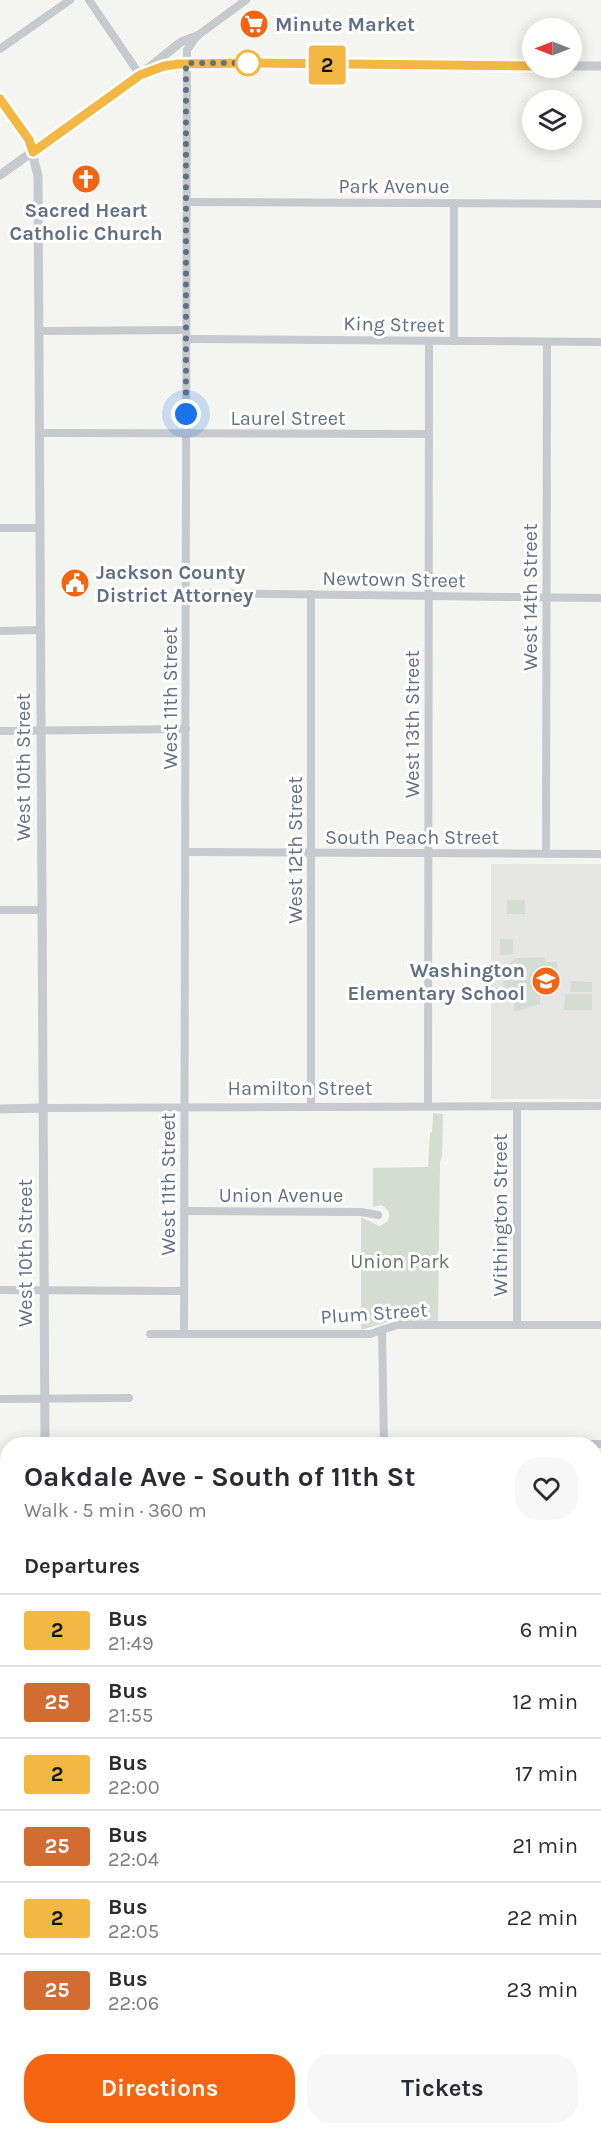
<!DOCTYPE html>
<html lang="en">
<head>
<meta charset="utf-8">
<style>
  body { margin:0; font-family:Karla,sans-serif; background:#f7f7f7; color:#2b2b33; height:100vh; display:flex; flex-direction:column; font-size:22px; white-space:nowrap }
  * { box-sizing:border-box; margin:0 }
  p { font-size:20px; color:#7c7c81 }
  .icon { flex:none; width:33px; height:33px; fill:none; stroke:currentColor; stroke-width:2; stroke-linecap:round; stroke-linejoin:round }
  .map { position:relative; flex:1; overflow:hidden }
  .details { position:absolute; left:0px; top:1437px; width:602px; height:698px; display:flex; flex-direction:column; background:#fff; border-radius:24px 24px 0 0; box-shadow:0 3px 15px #0003 }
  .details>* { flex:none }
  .badge { padding:0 12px; border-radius:4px; font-size:21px; line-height:39px }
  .needle { width:39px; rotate:270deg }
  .tools { position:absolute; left:522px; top:18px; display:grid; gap:12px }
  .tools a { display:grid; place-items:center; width:60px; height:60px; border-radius:50%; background:#fff; box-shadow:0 3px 15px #0003; font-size:30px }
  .you { position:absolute; width:30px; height:30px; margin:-15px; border:4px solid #fff; border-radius:50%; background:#1a73e8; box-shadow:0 0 0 9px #1a73e833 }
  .map>.badge { position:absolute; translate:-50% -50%; box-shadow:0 0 0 3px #fff }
  h2 { padding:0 24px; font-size:22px; line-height:54px }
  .round { display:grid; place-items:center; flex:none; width:63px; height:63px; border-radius:24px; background:#f7f7f7 }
  .headline { display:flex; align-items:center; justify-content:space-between; height:102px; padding:0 24px }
  h1 { font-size:28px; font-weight:700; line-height:45px }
  .button { display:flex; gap:12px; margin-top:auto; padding:12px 24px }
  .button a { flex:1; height:69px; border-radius:24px; background:#f56410; color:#fff; font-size:24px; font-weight:700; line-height:69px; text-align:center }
  .button a+a { background:#f7f7f7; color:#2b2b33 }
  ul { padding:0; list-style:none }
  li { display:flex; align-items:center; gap:18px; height:72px; padding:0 24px; border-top:2px solid #e1e1e2 }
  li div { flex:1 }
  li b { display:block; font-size:22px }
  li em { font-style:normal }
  li .badge { min-width:66px; font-weight:700; text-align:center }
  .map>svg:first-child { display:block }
</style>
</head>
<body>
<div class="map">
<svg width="601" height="2134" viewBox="0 0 601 2134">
  <rect width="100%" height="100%" fill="#f4f5f0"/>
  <rect fill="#e5e6e4" x="491" y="864" width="110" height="235"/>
  <g fill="#d4ddd1">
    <rect x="507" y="900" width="18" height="14"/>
    <path d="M500 939H513V954L500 955Z"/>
    <path d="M545 957V962H557L558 987 540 988V1004L514 1012V1002H503L504 969 516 958Z"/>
    <path d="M571 981 592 982V992H570Z"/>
    <path d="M565 994H592V1010H564Z"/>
    <path d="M433 1113 443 1114 442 1156 440 1162 438 1321H391L361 1330V1217L379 1226 387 1222C391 1214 389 1209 381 1205L373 1207V1168L428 1167 430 1133 432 1132Z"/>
    <path d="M0 1917H8V2127H138L137 2134H0Z"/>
  </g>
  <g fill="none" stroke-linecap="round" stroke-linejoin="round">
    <g stroke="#c3ccd2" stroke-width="2">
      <path d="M0 1942 8 1943"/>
      <path d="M565 2127 589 2131H601"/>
    </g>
    <g stroke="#b8bcc2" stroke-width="12">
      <g id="secondary">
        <path d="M594 1552 601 1551"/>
        <path d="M0 1583H8"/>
      </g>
    </g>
    <g stroke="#c6c9cd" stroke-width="8">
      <path d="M89 0 140 75"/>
      <path d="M0 49 70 0"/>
      <path d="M187 202 601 204"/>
      <path d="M454 203V341"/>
      <path d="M39 331 186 330"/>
      <path d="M186 339 601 342"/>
      <path d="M39 433 429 434"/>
      <path d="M0 528H39"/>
      <path d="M186 593 601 598"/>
      <path d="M0 631 39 630"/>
      <path d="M0 731 186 729"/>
      <path d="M186 852 601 854"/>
      <path d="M546 853 547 342"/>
      <path d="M0 910H41"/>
      <path d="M311 1106V594"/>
      <path d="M428 1106 429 341"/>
      <path d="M43 1108 601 1106"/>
      <path d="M184 1211 361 1212 378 1215"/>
      <path d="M0 1290 184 1291"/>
      <path d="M517 1325V1106"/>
      <path d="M382 1330 384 1444"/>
      <path d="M150 1334H370L397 1325H601"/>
      <path d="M184 1334 187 50 197 36 246 0"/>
      <path d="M0 1399 129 1398"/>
      <path d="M592 1444H601"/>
      <path d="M0 1527H8"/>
      <path d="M594 1660H601"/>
      <path d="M0 1700H8"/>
      <path d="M594 1719H601"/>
      <path d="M0 1811H8"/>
      <path d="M594 1814H601"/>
      <path d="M594 1907H601"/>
      <path d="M0 1911H8"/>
      <path d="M594 2052H601"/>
      <path d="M264 2127V2134"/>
      <path d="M384 2127V2134"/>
    </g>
    <g stroke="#c6c9cd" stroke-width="9">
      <path d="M572 66H601"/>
      <path d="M147 69 181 42 197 36"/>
      <path d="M0 99 29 140 38 176 45 1444"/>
      <path d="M0 175 140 75C183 55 235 64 281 65 365 65 449 65 532 66"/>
      <path d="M0 1109 43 1108"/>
    </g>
    <use href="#secondary" stroke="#fff" stroke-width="10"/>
  </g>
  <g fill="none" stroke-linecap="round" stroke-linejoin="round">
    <g stroke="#fff" stroke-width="14">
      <path id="line" d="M0 99 29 140 33 152 140 75 164 66 179 64 250 63 532 66"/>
    </g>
    <use href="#line" stroke="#f2b843" stroke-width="9"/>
    <path stroke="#607085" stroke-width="6" stroke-dasharray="0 10.8" d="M186 414V63H250H248"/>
  </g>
  <defs>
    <g id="supermarket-disc" transform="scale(1.5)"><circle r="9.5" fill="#f56410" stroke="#fff"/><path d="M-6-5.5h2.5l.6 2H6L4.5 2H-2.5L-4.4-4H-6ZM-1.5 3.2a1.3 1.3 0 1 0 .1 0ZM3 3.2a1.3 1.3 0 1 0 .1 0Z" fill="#fff"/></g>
    <g id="church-disc" transform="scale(1.5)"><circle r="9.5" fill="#f56410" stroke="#fff"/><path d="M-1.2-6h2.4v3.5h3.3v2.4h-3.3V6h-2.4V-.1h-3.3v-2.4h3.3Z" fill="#fff"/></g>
    <g id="civic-disc" transform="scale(1.5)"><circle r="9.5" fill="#f56410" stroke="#fff"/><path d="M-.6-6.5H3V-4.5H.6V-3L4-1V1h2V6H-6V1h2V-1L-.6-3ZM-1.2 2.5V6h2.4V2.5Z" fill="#fff"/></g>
    <g id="school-disc" transform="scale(1.5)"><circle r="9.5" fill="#f56410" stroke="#fff"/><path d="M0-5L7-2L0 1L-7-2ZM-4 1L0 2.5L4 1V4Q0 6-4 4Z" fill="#fff"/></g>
  </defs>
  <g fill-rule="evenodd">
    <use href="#supermarket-disc" x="254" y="24"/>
    <use href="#church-disc" x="86" y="179"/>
    <use href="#civic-disc" x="75" y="583"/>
    <use href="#school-disc" x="546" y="981"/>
  </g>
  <circle fill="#fff" stroke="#f2b843" stroke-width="3" cx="248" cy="63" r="12"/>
  <g text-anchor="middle" stroke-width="6" stroke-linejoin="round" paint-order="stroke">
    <g font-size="20" font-weight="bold" fill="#607085" stroke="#fff" text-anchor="start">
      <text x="275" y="31">Minute Market</text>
      <text x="86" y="217" text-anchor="middle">Sacred Heart<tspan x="86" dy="23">Catholic Church</tspan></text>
      <text x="96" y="579">Jackson County<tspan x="96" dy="23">District Attorney</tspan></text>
      <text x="525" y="977" text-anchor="end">Washington<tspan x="525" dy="23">Elementary School</tspan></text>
    </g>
    <g font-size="20" fill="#607085" stroke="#fff">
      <text x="394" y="193">Park Avenue</text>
      <text transform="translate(394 324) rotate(1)" y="7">King Street</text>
      <text x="288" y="425">Laurel Street</text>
      <text transform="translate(394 579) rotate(1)" y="7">Newtown Street</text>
      <text transform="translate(530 597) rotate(-90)" y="7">West 14th Street</text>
      <text transform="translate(170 698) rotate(-90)" y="7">West 11th Street</text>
      <text transform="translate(412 724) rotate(-90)" y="7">West 13th Street</text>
      <text transform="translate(23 767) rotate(-90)" y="7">West 10th Street</text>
      <text x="412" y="844">South Peach Street</text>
      <text transform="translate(295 850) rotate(-90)" y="7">West 12th Street</text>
      <text x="300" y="1095">Hamilton Street</text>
      <text transform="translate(168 1184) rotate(-90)" y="7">West 11th Street</text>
      <text x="281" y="1202">Union Avenue</text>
      <text transform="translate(500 1215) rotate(-90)" y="7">Withington Street</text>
      <text transform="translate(25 1253) rotate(-90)" y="7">West 10th Street</text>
      <text transform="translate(374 1313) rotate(-4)" y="7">Plum Street</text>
    </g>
    <g font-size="20" fill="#627b60" stroke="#fff">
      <text x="400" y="1268">Union Park</text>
    </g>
  </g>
</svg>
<div class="tools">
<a><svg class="needle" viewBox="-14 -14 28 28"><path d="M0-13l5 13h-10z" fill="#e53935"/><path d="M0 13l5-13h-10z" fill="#7c7c81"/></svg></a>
<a><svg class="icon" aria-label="layers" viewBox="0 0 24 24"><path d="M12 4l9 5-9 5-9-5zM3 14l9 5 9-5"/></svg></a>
</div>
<div class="you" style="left:186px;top:414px"></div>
<b class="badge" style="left:327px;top:65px;background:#f2b843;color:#111">2</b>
<section class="details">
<div class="headline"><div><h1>Oakdale Ave - South of 11th St</h1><p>Walk · 5 min · 360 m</p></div><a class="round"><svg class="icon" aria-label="heart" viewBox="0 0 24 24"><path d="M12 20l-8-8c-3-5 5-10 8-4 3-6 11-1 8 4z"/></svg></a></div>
<h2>Departures</h2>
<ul>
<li><span class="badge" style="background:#f2b843;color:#111">2</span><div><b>Bus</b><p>21:49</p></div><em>6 min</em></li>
<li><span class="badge" style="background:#d36c31;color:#fff">25</span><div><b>Bus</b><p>21:55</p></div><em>12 min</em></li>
<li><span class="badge" style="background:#f2b843;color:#111">2</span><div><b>Bus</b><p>22:00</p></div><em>17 min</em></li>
<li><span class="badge" style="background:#d36c31;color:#fff">25</span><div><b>Bus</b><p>22:04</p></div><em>21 min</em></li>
<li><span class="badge" style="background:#f2b843;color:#111">2</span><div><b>Bus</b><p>22:05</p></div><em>22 min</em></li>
<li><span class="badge" style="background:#d36c31;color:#fff">25</span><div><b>Bus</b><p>22:06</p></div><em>23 min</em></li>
</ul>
<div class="button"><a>Directions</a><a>Tickets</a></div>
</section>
</div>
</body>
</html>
